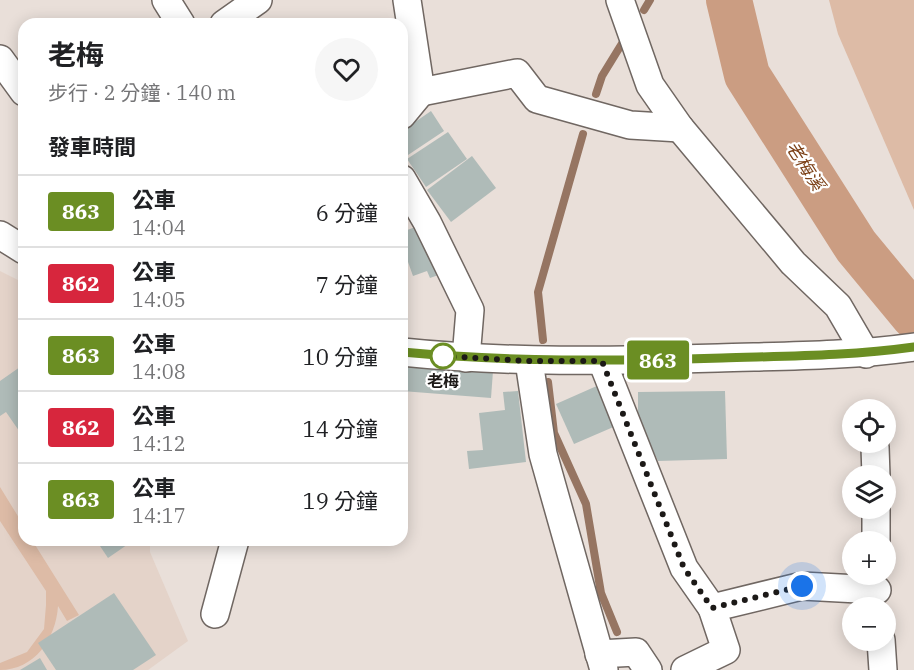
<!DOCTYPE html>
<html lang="zh-TW">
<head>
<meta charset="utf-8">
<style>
  body { margin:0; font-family:"IBM Plex Serif","Noto Sans TC",serif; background:#f6f6f6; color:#202124; height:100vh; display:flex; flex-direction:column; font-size:22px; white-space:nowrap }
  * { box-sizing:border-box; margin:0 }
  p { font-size:20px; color:#757577 }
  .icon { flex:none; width:33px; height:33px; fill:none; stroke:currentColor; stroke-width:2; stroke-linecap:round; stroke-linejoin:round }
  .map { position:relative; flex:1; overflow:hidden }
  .drawer { position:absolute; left:18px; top:18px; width:390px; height:528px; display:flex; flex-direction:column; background:#fff; border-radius:18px; box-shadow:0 3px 15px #0003 }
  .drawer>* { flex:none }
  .badge { padding:0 12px; border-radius:4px; font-size:21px; line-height:39px }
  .controls { position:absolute; left:842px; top:399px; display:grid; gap:12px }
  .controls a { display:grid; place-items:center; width:54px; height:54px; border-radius:50%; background:#fff; box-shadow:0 3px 15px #0003; font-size:30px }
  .you { position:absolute; width:30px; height:30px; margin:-15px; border:4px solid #fff; border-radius:50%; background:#1a73e8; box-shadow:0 0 0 9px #1a73e833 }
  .map>.badge { position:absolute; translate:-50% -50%; box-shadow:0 0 0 3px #fff }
  h2 { padding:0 30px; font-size:22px; line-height:54px }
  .round { display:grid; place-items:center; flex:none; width:63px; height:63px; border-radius:32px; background:#f6f6f6 }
  .overview { display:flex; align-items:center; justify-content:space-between; height:102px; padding:0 30px }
  h1 { font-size:28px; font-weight:700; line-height:45px }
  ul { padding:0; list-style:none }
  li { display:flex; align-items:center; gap:18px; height:72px; padding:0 30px; border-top:2px solid #e0e0e0 }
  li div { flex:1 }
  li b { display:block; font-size:22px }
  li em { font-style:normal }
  li .badge { min-width:66px; font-weight:700; text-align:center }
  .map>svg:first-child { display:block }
</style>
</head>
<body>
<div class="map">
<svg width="914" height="670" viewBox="0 0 914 670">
  <rect width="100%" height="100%" fill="#e9dfd9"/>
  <path fill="#e4d3c9" d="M0 271 24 283V540H150V552L188 641 148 670H0Z"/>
  <g fill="#ddbba6">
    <path d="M829 0H914V210L838 34Z"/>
    <path d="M0 487 24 526V540H32L79 615 67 621 58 606C56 639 34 670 0 670V663L27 652 44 629 46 605V591L0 521Z"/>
  </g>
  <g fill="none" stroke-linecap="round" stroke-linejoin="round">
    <g stroke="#967562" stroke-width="8">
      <path d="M644 10 650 0"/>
      <path d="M596 94 602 76 626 37"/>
      <path d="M543 340 538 292 583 134"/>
      <path d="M548 382 554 433 586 504 601 593 617 632"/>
    </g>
    <path stroke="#cb9d82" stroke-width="46" d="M729 0 747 75 856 246 914 316"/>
  </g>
  <g fill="#afbbb8">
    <path d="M431 111 444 131 405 157 402 152V131Z"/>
    <path d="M448 132 467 159 426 187 407 159Z"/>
    <path d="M472 156 496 188 451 222 427 190Z"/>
    <path d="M426 223 444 273 430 278 427 271 413 276 402 245V232Z"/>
    <path d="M403 364 493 371 491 398 402 391Z"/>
    <path d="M20 367 24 373V438L6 412 0 416V381Z"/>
    <path d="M599 385 618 425 574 444 556 404Z"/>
    <path d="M518 391 526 462 469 469 467 451 483 450 479 413 505 410 503 392Z"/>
    <path d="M725 391 727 459 658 461 638 419V392Z"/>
    <path d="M96 540H134L108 558Z"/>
    <path d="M114 593 156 655 133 670H56L38 643Z"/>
    <path d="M40 658 47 670H20Z"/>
  </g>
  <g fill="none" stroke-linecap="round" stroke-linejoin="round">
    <g stroke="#706762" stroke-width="30">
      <g id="minor">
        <path d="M166 0 181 24"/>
        <path d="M407 0 421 92 517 73 537 99 630 125 680 128"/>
        <path d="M620 0 650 85 680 128 793 263 838 306 866 354"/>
        <path d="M224 24 258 0"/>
        <path d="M0 59 24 92"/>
        <path d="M402 115 421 92"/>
        <path d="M402 179 427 222 470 310 466 358"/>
        <path d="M0 235 24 250"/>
        <path d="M402 352C508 363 612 361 718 358 783 356 849 356 914 347"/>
        <path d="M529 361 543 454 604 670"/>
        <path d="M602 361 684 568 712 608"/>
        <path d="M875 447 876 476"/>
        <path d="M876 508V542"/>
        <path d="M215 614 235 540"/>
        <path d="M881 640 883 670"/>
        <path d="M599 654 636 652 648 670"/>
        <path d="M685 670 726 650 712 608 802 586 877 590"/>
      </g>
    </g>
    <use href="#minor" stroke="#fff" stroke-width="27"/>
  </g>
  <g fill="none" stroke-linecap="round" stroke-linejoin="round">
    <g stroke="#fff" stroke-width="14">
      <path id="line" d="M402 352C509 362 615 361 722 358 786 356 850 356 914 347"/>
    </g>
    <use href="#line" stroke="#6b8e23" stroke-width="9"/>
    <path stroke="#1c1917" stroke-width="6" stroke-dasharray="0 10.8" d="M443 356 529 361H602L684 568 712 608 802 586"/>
  </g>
  <circle fill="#fff" stroke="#6b8e23" stroke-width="3" cx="443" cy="356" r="12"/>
  <g text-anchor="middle" stroke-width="4.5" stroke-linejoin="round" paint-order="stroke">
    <g font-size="16" font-weight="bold" fill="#1c1917" stroke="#fff">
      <text x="443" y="387">老梅</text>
    </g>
    <g font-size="18" font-style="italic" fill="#7c4118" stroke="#fff">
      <text transform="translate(805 166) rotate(57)" y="6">老梅溪</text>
    </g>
  </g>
</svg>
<div class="controls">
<a><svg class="icon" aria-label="locate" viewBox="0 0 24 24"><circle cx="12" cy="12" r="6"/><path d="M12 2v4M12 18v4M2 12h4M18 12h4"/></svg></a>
<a><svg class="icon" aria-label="layers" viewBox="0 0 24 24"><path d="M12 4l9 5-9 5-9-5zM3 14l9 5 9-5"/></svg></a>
<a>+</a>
<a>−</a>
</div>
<div class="you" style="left:802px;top:586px"></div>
<b class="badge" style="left:658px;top:360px;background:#6b8e23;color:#fff">863</b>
<section class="drawer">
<div class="overview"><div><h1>老梅</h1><p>步行 · 2 分鐘 · 140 m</p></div><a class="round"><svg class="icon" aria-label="heart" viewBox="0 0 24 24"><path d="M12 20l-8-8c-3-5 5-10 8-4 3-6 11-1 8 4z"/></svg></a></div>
<h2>發車時間</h2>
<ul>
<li><span class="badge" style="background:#6b8e23;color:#fff">863</span><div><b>公車</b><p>14:04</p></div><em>6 分鐘</em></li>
<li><span class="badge" style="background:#d7263d;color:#fff">862</span><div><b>公車</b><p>14:05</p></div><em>7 分鐘</em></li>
<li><span class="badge" style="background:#6b8e23;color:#fff">863</span><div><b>公車</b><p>14:08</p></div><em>10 分鐘</em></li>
<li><span class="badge" style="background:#d7263d;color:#fff">862</span><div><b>公車</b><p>14:12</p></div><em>14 分鐘</em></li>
<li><span class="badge" style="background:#6b8e23;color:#fff">863</span><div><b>公車</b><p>14:17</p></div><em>19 分鐘</em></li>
</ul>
</section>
</div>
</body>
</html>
